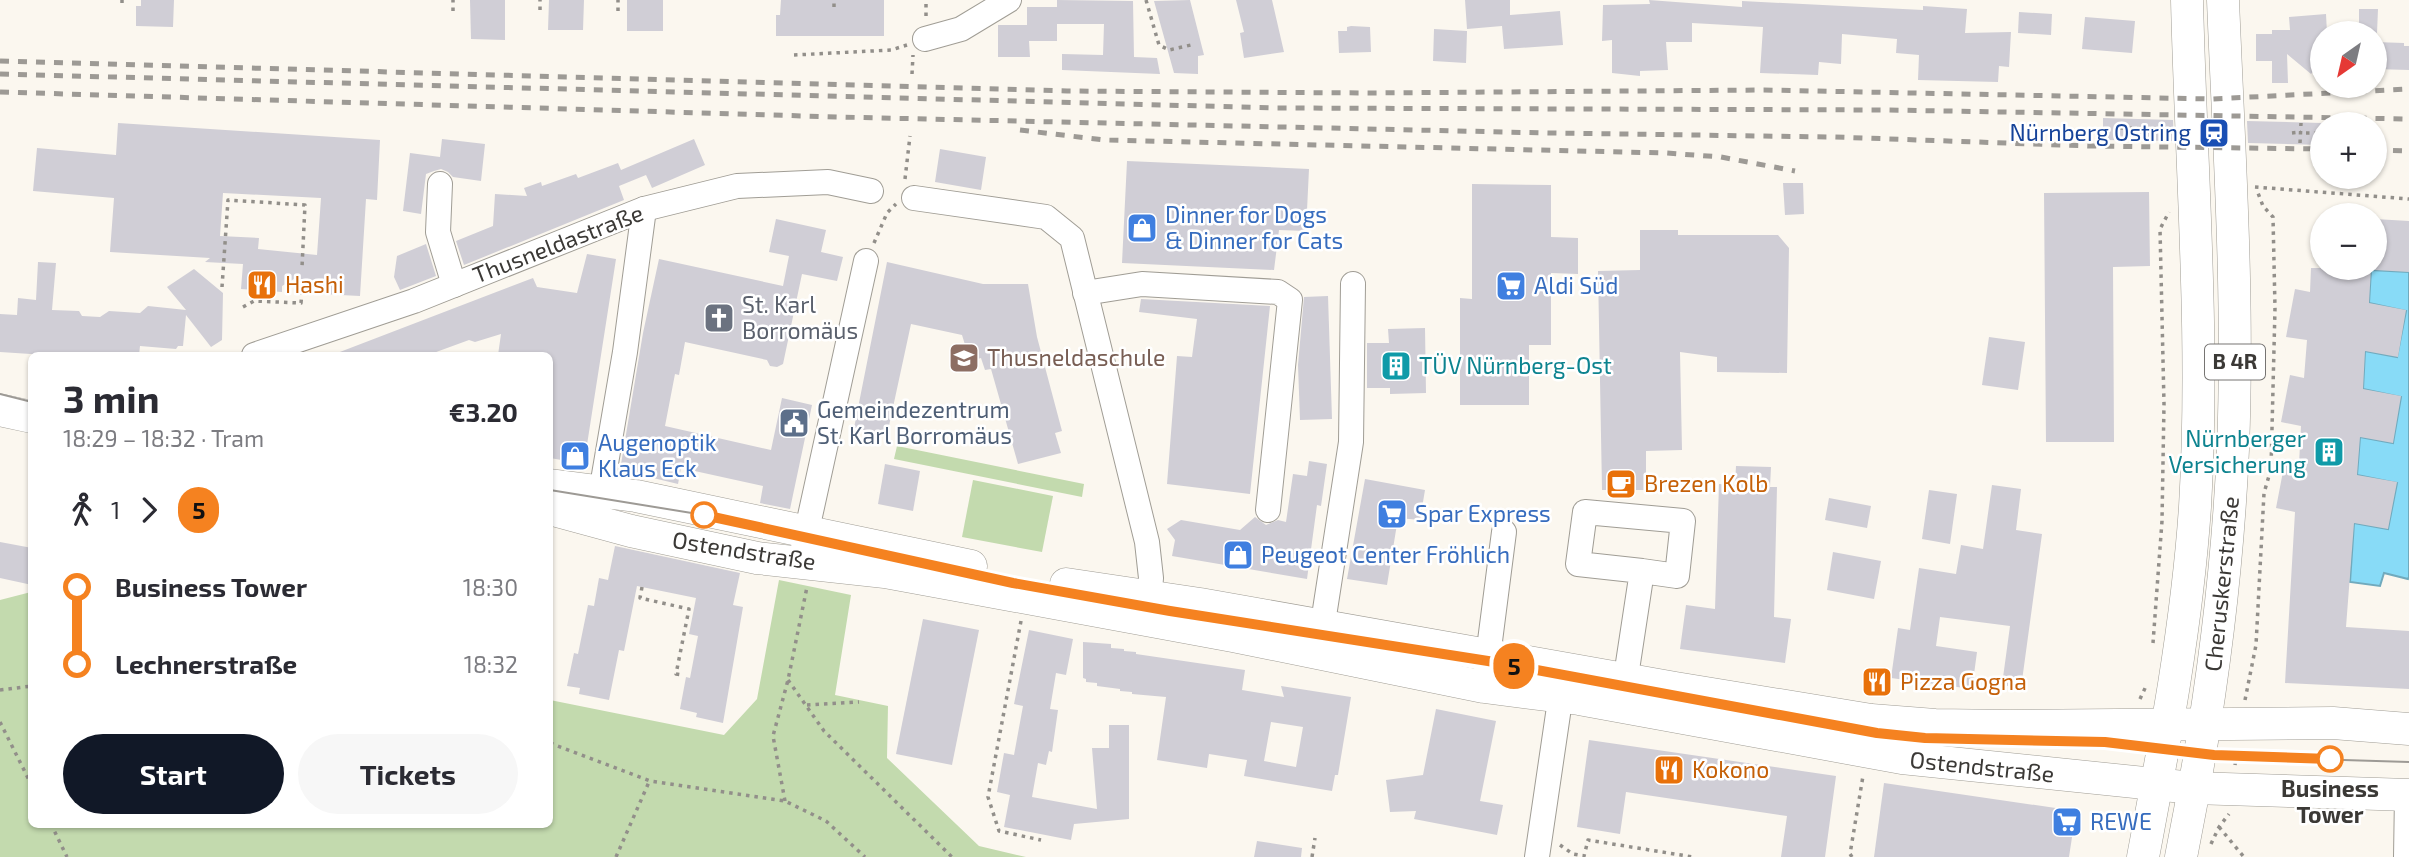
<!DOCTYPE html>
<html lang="en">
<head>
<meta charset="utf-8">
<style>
  body { margin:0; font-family:"Exo 2",sans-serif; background:#f7f7f7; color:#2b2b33; height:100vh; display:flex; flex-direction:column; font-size:26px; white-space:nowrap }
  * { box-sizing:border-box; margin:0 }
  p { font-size:23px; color:#7c7c81 }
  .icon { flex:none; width:38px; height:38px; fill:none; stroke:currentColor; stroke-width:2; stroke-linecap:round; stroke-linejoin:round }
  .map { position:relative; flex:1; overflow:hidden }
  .panel { position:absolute; left:28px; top:352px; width:525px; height:476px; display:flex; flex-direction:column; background:#fff; border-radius:10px; box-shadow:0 2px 5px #0004 }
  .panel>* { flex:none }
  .badge { padding:0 14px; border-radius:23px; font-size:24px; line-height:46px }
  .needle { width:46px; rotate:214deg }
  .controls { position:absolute; left:2310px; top:21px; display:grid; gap:14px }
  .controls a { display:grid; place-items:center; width:77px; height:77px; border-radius:50%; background:#fff; box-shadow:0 2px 5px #0004; font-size:35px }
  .map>.badge { position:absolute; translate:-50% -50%; box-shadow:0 0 0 4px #fff }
  .legs { display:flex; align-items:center; gap:10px; height:77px; padding:0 35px; font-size:23px }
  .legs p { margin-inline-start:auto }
  .headline { display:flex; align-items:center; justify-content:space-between; height:119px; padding:0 35px }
  h1 { font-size:38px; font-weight:700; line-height:52px }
  .cta { display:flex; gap:14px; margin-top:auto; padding:14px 35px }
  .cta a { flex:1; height:80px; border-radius:42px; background:#111827; color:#fff; font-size:28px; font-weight:700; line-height:80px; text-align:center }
  .cta a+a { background:#f7f7f7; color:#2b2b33 }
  ul { padding:0 35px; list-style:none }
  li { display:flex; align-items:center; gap:24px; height:77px; font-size:26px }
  li i { display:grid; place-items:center; width:10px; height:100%; margin:0 9px; background:currentColor }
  li i::after { content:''; width:18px; height:18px; margin:-9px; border:5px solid; border-radius:50%; background:#fff }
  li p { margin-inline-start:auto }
  li:first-child i { background:linear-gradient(#0000 50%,currentColor 0) }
  li:last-child i { background:linear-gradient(currentColor 50%,#0000 0) }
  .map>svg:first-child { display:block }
</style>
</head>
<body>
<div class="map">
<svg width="2409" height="857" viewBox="0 0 2409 857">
  <rect width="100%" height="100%" fill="#fbf7ef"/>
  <g fill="#c3daae">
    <path d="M897 446 1084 484 1082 497 894 459Z"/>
    <path d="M973 480 1053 496 1042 552 962 537Z"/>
    <path d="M779 580 851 595 835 695 888 706 887 758 979 846 1026 857H0V600L31 592 32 824H550V700L724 735 757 699Z"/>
  </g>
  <path fill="#88dbf7" stroke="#71aabd" stroke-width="2" d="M2371 270 2409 272V577L2408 579 2384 573 2380 586 2350 582 2354 523 2388 529 2397 483 2357 475 2360 437 2393 443 2401 397 2363 389 2365 351 2397 357 2406 311 2369 303Z"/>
  <g fill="#d0ced6" fill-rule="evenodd">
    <path d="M141 0H174L173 27 136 26V6H141Z"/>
    <path d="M470 0H505V40L471 39Z"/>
    <path d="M549 0H584L583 30H548Z"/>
    <rect x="627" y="0" width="36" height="31"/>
    <path d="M781 0H884V36H776V15H780Z"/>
    <path d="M1057 0 1133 1 1134 57 1157 58 1160 74 1062 70V54L1103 55 1104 24H1057V41H1029L1030 57H998V25H1027V7H1057Z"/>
    <path d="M1190 0 1204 55 1198 56V74L1174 73 1154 1Z"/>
    <path d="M1236 0H1272L1284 52 1244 58 1240 33 1244 32Z"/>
    <path d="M1465 0H1510V15L1560 11 1563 45 1504 49 1502 26 1467 29Z"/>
    <path d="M1649 0 1742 7V1L1923 10V6L1967 9 1965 33 2011 32 2009 67 1999 66 1998 82 1918 80 1919 55 1896 53 1897 39 1842 34 1841 64 1819 62 1818 75 1760 73 1763 27 1692 23V42H1666L1668 70 1640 71V76L1612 73V40L1602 41 1603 5 1650 4Z"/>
    <path d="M2359 9H2378L2377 33H2359Z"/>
    <path d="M2019 12 2052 14 2051 35 2018 33Z"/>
    <path d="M2326 14 2327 33H2322V67H2317L2311 74 2287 54 2288 83H2272V61H2256V34H2272V30H2290L2289 17Z"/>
    <path d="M2085 17 2135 21 2132 53 2082 49Z"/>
    <path d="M1351 26 1370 27 1371 52 1339 53 1338 31H1347V27Z"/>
    <path d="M1434 29 1467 31 1466 63 1433 61Z"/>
    <path d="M2375 42 2404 43V46H2409V70L2375 69Z"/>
    <path d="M2103 118 2173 120 2174 141 2103 140Z"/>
    <path d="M2247 121 2322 123V145L2248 143Z"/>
    <path d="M118 123 380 140 377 200 366 199 360 296 321 294 322 281 294 279 282 286V292L241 289 243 264 205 262 210 258 110 252 114 198 33 191 37 148 116 155ZM223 193 321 198 317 255 258 249 259 238 220 236Z"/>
    <path d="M442 139 485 144 481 181 453 177 448 172 441 169 434 171 426 174 421 214 403 211 410 153 440 157Z"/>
    <path d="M694 139 705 165 652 188 646 175 619 186 624 200 464 265 456 241 493 226 495 194 527 196 524 188 541 182 542 186 576 174 578 178 618 163 621 170Z"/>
    <path d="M940 149 986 157 981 190 935 182Z"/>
    <path d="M1127 161 1309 169 1306 231 1279 230 1274 270 1122 263Z"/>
    <path d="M1783 183H1803L1804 214 1785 215Z"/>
    <path d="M1472 184 1551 185V237L1578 238V274L1551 273V345H1529V405H1460V298L1472 299Z"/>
    <path d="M2149 192 2150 266 2113 267 2114 442H2046L2044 193Z"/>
    <path d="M776 219 826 230 821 252 843 257 837 281 802 274 783 364 777 367 770 366 767 360 685 342 679 375 675 374 665 426 771 450 782 398 812 405 790 509 760 503 763 486 681 468 678 484 620 470 643 333 659 259 783 286 789 256 769 252Z"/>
    <path d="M2375 219 2409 221V272L2375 270Z"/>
    <path d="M1640 230H1678V235H1778L1789 248 1787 373 1717 372V357L1680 352 1682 450 1646 451V490H1602L1598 271 1640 270Z"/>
    <path d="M426 244 436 276 400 290 394 277 397 256Z"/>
    <path d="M587 254 616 259 584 464 550 458V355H498L501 334 475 342 469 340 428 355H332L533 278 537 287 577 293Z"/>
    <path d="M38 262 56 263 52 310 79 311 82 316 100 317 109 311 140 313 148 306 186 310 167 287 194 269 223 293 222 340 211 347 186 315 183 346H178L176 349 140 346 139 355H46L0 352V314L17 315 18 298 36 300Z"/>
    <path d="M887 262 983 284H1028L1037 337 1062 431 1055 433 1061 453 1018 464 991 369 985 370 981 358 970 361 962 335 911 324 887 435 854 428Z"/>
    <path d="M2311 268H2371L2369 303 2406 310 2398 357 2365 351 2363 389 2401 396 2393 443 2360 437 2357 475 2397 482 2388 529 2354 523 2346 627 2409 631V689L2285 683 2295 512 2276 508 2285 461 2299 464 2301 426 2281 422 2290 375 2304 378 2307 340 2286 337 2295 289 2310 292Z"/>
    <path d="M1328 296 1332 419 1300 420 1298 365 1304 297Z"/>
    <path d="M1141 299 1270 306 1250 494 1167 484 1177 356 1192 357 1197 319 1139 312Z"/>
    <path d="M1425 328 1426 393 1390 394V388H1367V343H1389L1388 329Z"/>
    <path d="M1989 337 2025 342 2018 390 1982 385Z"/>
    <path d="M1309 461 1327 464 1321 506 1317 505 1307 579 1172 556 1175 540 1167 529 1181 520 1240 530 1255 517 1266 525 1278 520 1286 522 1293 474 1307 476Z"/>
    <path d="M885 464 920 471 913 511 878 504Z"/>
    <path d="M1736 466 1771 467 1770 487H1777L1774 617 1791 619 1785 663 1680 649 1686 605 1715 609 1719 484 1735 485Z"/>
    <path d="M1365 479 1425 490 1420 520 1398 518 1387 585 1347 579Z"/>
    <path d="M1992 485 2021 489 2016 530 2042 534 2021 688 2002 685 2010 626 1940 617 1936 646 1977 652 1972 689 1891 678 1898 628 1910 630 1919 568 1956 574 1961 545 1983 549Z"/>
    <path d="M1929 490 1957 494 1950 544 1922 539Z"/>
    <path d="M1829 498 1871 506 1867 528 1825 520Z"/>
    <path d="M0 542 32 548V585L0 578Z"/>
    <path d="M615 546 740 573 733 605 743 607 723 723 696 717 697 713 680 709 686 677 690 678 698 636 689 634 696 598 637 586 624 651 619 650 609 700 579 694 580 688 567 686 574 653 578 654 588 605 594 606 599 578 608 580Z"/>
    <path d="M1833 552 1881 561 1874 599 1827 590Z"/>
    <path d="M923 619 979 630 952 765 896 754Z"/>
    <path d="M1029 630 1073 639 1066 675 1056 673 1050 709 1058 710 1052 752 1049 751 1046 765 1038 763 1032 797 1097 809 1092 748H1109V725H1129V819L1074 824 1071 840 1004 827 1010 795 997 792 1004 753 1014 755 1023 706 1014 704Z"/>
    <path d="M1083 642 1111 644V648L1124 649V651L1136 652V654L1245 670 1242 690 1284 697 1281 686 1351 697 1338 775H1335L1332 791 1244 776 1247 760 1209 754 1207 768 1157 760 1166 697 1132 694V692L1120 691V689L1097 686V683L1086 682V679L1083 678ZM1271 722 1303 727 1296 767 1264 761Z"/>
    <path d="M1436 709 1496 721 1480 801 1503 805 1497 835 1414 819 1416 811 1390 812 1386 780 1423 775Z"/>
    <path d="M1589 740 1836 776 1825 857H1781L1787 816 1626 792 1620 834 1577 827Z"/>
    <path d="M1884 783 2076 811 2069 857H1874Z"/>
    <path d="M1257 841 1302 848 1301 857H1254Z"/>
  </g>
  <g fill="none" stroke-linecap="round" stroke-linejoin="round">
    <g stroke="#a09d95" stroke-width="26">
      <g id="minor">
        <path d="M925 39 961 29 1009 0"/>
        <path d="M440 184 438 232 454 285"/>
        <path d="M914 198 1046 217 1072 238 1147 542 1151 578 1148 614"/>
        <path d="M1085 293 1142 284 1278 292 1290 300 1268 510"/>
        <path d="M254 355 414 301 644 209 737 186 828 182 871 191"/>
        <path d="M598 510 625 352 644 209"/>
        <path d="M803 548 866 261"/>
        <path d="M1320 642 1351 442 1353 284"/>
        <path d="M1486 672 1504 532"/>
        <path d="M1623 696 1642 571 1578 564 1585 512 1683 521 1677 576 1642 571"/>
        <path d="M1537 857 1563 680"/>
        <path d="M2406 857 2407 795"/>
      </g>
    </g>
    <g stroke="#a09d95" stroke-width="33">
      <g id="major">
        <path d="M0 410 32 417"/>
        <path d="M550 485 636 496 971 566"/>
        <path d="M550 509 631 531 757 558 885 572 1233 636 1484 687 1579 699 1902 758 2193 788 2409 795"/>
        <path d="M1066 584 1200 604 1675 688 1871 720 1935 725 2010 726 2333 723 2409 729"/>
        <path d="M2143 857C2165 741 2187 625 2195 507 2205 338 2191 169 2187 0"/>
        <path d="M2181 857C2208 722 2227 586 2233 449 2239 299 2229 149 2223 0"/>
      </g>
    </g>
    <g stroke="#928f8a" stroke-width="3.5" stroke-dasharray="3.5 5" stroke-linecap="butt">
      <path d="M1146 0 1159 45 1169 50 1191 45"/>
      <path d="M122 3V0"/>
      <path d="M834 7V0"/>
      <path d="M540 10V0"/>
      <path d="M453 11V0"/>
      <path d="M618 11V0"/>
      <path d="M926 16V0"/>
      <path d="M794 55 891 50 907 45"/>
      <path d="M912 74 913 55"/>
      <path d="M2120 128 2167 129"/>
      <path d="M2292 133 2301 132"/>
      <path d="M2306 133H2322"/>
      <path d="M2300 143 2301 123"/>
      <path d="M905 179 910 136"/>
      <path d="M2255 187 2409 199"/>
      <path d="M874 243 887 213 896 204"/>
      <path d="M222 287 228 200 305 205 302 267"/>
      <path d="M243 307 254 301 301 303 303 280"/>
      <path d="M642 587 640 598 689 609 676 674 683 675"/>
      <path d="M1021 621 988 797 999 831 1041 840"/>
      <path d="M2153 643 2162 521 2164 404 2160 229 2169 212"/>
      <path d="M788 680 824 731 952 857"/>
      <path d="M0 690 32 686"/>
      <path d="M2140 699 2147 684"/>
      <path d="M2245 700 2256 645 2264 493 2271 469 2275 308 2273 217 2263 206 2258 193"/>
      <path d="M807 705 859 702"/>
      <path d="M0 722 32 786"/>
      <path d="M550 743 650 781 785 801 826 821 865 857"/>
      <path d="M2235 765 2237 749"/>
      <path d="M785 801 773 736 788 680 807 587"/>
      <path d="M51 824 67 857"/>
      <path d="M2219 827 2244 857"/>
      <path d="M2211 844 2219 827 2229 814"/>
      <path d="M1560 845 1573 854 1584 856 1588 840 1693 857"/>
      <path d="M616 857 649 782"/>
      <path d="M1312 857 1315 838"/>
      <path d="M1852 857 1850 854 1863 776"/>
    </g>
    <use href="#minor" stroke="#fff" stroke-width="24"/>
    <use href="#major" stroke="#fff" stroke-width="32"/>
    <g stroke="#9d9a95" stroke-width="2">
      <path d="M0 394 32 402"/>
      <path d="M550 490 704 515 1013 583 1170 611 1488 661 1877 733 1925 738 2105 742 2243 757 2409 762"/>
    </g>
    <g stroke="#9d9a95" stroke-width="5" stroke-dasharray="9 9" stroke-linecap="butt">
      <path d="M0 61 1067 91 1369 93 1764 90 2212 99 2409 89"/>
      <path d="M0 74 1277 108 1889 110 2409 119"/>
      <path d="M0 92 838 117 1548 133 1835 137 2089 146 2322 149"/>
      <path d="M1020 130 1104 140 1666 153 1721 157 1795 171"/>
      <path d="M2375 150 2409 151"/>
    </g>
  </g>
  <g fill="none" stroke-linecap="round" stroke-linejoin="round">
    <g stroke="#fff" stroke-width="16">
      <path id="line-1" d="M704 515 1013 583 1170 611 1488 661 1877 733 1925 738 2105 742 2214 755 2330 759"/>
    </g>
    <use href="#line-1" stroke="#f58220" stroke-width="10"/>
  </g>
  <defs>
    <g id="station-square" transform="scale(1.575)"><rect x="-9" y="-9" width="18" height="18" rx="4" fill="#1a4fb4" stroke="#fff"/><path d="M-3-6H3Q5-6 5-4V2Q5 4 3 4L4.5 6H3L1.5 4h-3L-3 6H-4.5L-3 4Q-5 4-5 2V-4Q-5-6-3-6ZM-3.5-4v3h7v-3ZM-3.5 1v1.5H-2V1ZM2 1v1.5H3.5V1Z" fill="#fff"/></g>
    <g id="shop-square" transform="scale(1.575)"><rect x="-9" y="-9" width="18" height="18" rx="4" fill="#3f7fe0" stroke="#fff"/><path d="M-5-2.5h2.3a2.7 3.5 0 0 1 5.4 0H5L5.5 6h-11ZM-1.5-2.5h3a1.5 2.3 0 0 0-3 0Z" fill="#fff"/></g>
    <g id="restaurant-square" transform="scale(1.575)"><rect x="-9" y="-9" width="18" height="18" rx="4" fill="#e8710a" stroke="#fff"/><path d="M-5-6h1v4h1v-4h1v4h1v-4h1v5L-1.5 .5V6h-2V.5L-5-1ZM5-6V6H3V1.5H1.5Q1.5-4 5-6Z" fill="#fff"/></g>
    <g id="supermarket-square" transform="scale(1.575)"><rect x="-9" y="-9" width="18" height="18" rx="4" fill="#3f7fe0" stroke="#fff"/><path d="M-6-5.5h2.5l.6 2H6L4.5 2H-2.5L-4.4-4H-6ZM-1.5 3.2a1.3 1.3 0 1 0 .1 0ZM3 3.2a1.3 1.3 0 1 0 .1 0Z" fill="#fff"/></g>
    <g id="church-square" transform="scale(1.575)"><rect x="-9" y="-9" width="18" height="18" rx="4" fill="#6b7280" stroke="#fff"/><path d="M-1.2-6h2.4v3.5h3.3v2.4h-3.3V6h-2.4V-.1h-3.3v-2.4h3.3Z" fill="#fff"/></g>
    <g id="school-square" transform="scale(1.575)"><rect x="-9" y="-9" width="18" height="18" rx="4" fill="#8d6e63" stroke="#fff"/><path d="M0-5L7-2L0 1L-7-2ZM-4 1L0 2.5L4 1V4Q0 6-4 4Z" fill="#fff"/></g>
    <g id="building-square" transform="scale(1.575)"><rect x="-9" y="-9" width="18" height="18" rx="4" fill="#0f9aa8" stroke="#fff"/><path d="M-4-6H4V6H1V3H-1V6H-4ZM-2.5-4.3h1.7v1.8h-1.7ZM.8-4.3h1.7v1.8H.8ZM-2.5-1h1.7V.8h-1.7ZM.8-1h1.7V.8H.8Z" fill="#fff"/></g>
    <g id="civic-square" transform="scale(1.575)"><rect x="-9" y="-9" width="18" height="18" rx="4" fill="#5c6f8a" stroke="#fff"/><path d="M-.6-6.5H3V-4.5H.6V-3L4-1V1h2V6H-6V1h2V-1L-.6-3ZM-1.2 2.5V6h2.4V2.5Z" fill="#fff"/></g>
    <g id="cafe-square" transform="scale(1.575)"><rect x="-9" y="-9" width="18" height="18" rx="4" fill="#e8710a" stroke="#fff"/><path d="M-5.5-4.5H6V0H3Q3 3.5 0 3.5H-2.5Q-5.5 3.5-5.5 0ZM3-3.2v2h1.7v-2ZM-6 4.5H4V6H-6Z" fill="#fff"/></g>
  </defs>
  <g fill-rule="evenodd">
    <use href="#station-square" x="2214" y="133"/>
    <use href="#shop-square" x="1142" y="228"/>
    <use href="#restaurant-square" x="262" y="285"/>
    <use href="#supermarket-square" x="1511" y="286"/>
    <use href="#church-square" x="719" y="318"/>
    <use href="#school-square" x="964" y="358"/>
    <use href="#building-square" x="1396" y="366"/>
    <use href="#civic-square" x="794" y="423"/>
    <use href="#building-square" x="2329" y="452"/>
    <use href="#shop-square" x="575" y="456"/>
    <use href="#cafe-square" x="1621" y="484"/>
    <use href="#supermarket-square" x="1392" y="514"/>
    <use href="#shop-square" x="1238" y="555"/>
    <use href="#restaurant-square" x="1877" y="682"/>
    <use href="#restaurant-square" x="1669" y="770"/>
    <use href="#supermarket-square" x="2067" y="822"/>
  </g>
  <g fill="#fff" stroke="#f58220" stroke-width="3.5">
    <circle cx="704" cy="515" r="12"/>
    <circle cx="2330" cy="759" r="12"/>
  </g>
  <g text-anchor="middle" stroke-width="5" stroke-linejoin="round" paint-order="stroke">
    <rect fill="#fff" stroke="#767472" stroke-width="2" x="2205" y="344.5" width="60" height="35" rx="5"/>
    <g font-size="21" font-weight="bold" fill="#3b3936">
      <text x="2235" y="369">B 4R</text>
    </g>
    <g font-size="23" fill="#164399" stroke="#fff" text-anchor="end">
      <text x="2191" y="141">Nürnberg Ostring</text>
    </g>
    <g font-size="23" fill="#366cbe" stroke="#fff" text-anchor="start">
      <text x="1165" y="223">Dinner for Dogs<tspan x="1165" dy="26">&amp; Dinner for Cats</tspan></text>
      <text x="1534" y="294">Aldi Süd</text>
      <text x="598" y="451">Augenoptik<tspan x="598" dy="26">Klaus Eck</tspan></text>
      <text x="1415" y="522">Spar Express</text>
      <text x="1261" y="563">Peugeot Center Fröhlich</text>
      <text x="2090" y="830">REWE</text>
    </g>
    <g font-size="23" fill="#3b3936" stroke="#fff">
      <text transform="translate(558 244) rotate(-21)" y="8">Thusneldastraße</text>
      <text transform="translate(744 551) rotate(9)" y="8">Ostendstraße</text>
      <text transform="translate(2222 584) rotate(-84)" y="8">Cheruskerstraße</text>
      <text transform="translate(1982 767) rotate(6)" y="8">Ostendstraße</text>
    </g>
    <g font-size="23" fill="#c56008" stroke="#fff" text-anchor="start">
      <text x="285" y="293">Hashi</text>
      <text x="1644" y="492">Brezen Kolb</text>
      <text x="1900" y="690">Pizza Gogna</text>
      <text x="1692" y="778">Kokono</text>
    </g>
    <g font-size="23" fill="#5b616d" stroke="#fff" text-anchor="start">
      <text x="742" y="313">St. Karl<tspan x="742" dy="26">Borromäus</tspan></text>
    </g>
    <g font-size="23" fill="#785e54" stroke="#fff" text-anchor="start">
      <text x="987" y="366">Thusneldaschule</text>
    </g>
    <g font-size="23" fill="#0d838f" stroke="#fff" text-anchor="start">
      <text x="1419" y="374">TÜV Nürnberg-Ost</text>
      <text x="2306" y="447" text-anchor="end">Nürnberger<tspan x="2306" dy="26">Versicherung</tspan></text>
    </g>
    <g font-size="23" fill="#4e5e75" stroke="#fff" text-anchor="start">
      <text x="817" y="418">Gemeindezentrum<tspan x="817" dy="26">St. Karl Borromäus</tspan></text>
    </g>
    <g font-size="23" font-weight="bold" fill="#3b3936" stroke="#fff">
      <text x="2330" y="797">Business<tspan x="2330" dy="26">Tower</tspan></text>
    </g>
  </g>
</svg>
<div class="controls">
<a><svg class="needle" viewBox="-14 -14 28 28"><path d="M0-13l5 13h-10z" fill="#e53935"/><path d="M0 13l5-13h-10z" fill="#7c7c81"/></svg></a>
<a>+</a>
<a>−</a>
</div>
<b class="badge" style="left:1514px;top:666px;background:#f58220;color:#111">5</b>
<section class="panel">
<div class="headline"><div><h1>3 min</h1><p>18:29 – 18:32 · Tram</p></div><b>€3.20</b></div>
<div class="legs"><svg class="icon" aria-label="walk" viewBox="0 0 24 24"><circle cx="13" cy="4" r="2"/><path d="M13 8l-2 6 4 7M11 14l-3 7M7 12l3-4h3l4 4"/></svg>1<svg class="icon" aria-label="forward" viewBox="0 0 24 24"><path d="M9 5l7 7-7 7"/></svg><b class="badge" style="background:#f58220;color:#111">5</b></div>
<ul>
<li><i style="color:#f58220"></i><b>Business Tower</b><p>18:30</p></li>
<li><i style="color:#f58220"></i><b>Lechnerstraße</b><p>18:32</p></li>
</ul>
<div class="cta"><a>Start</a><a>Tickets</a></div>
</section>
</div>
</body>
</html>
